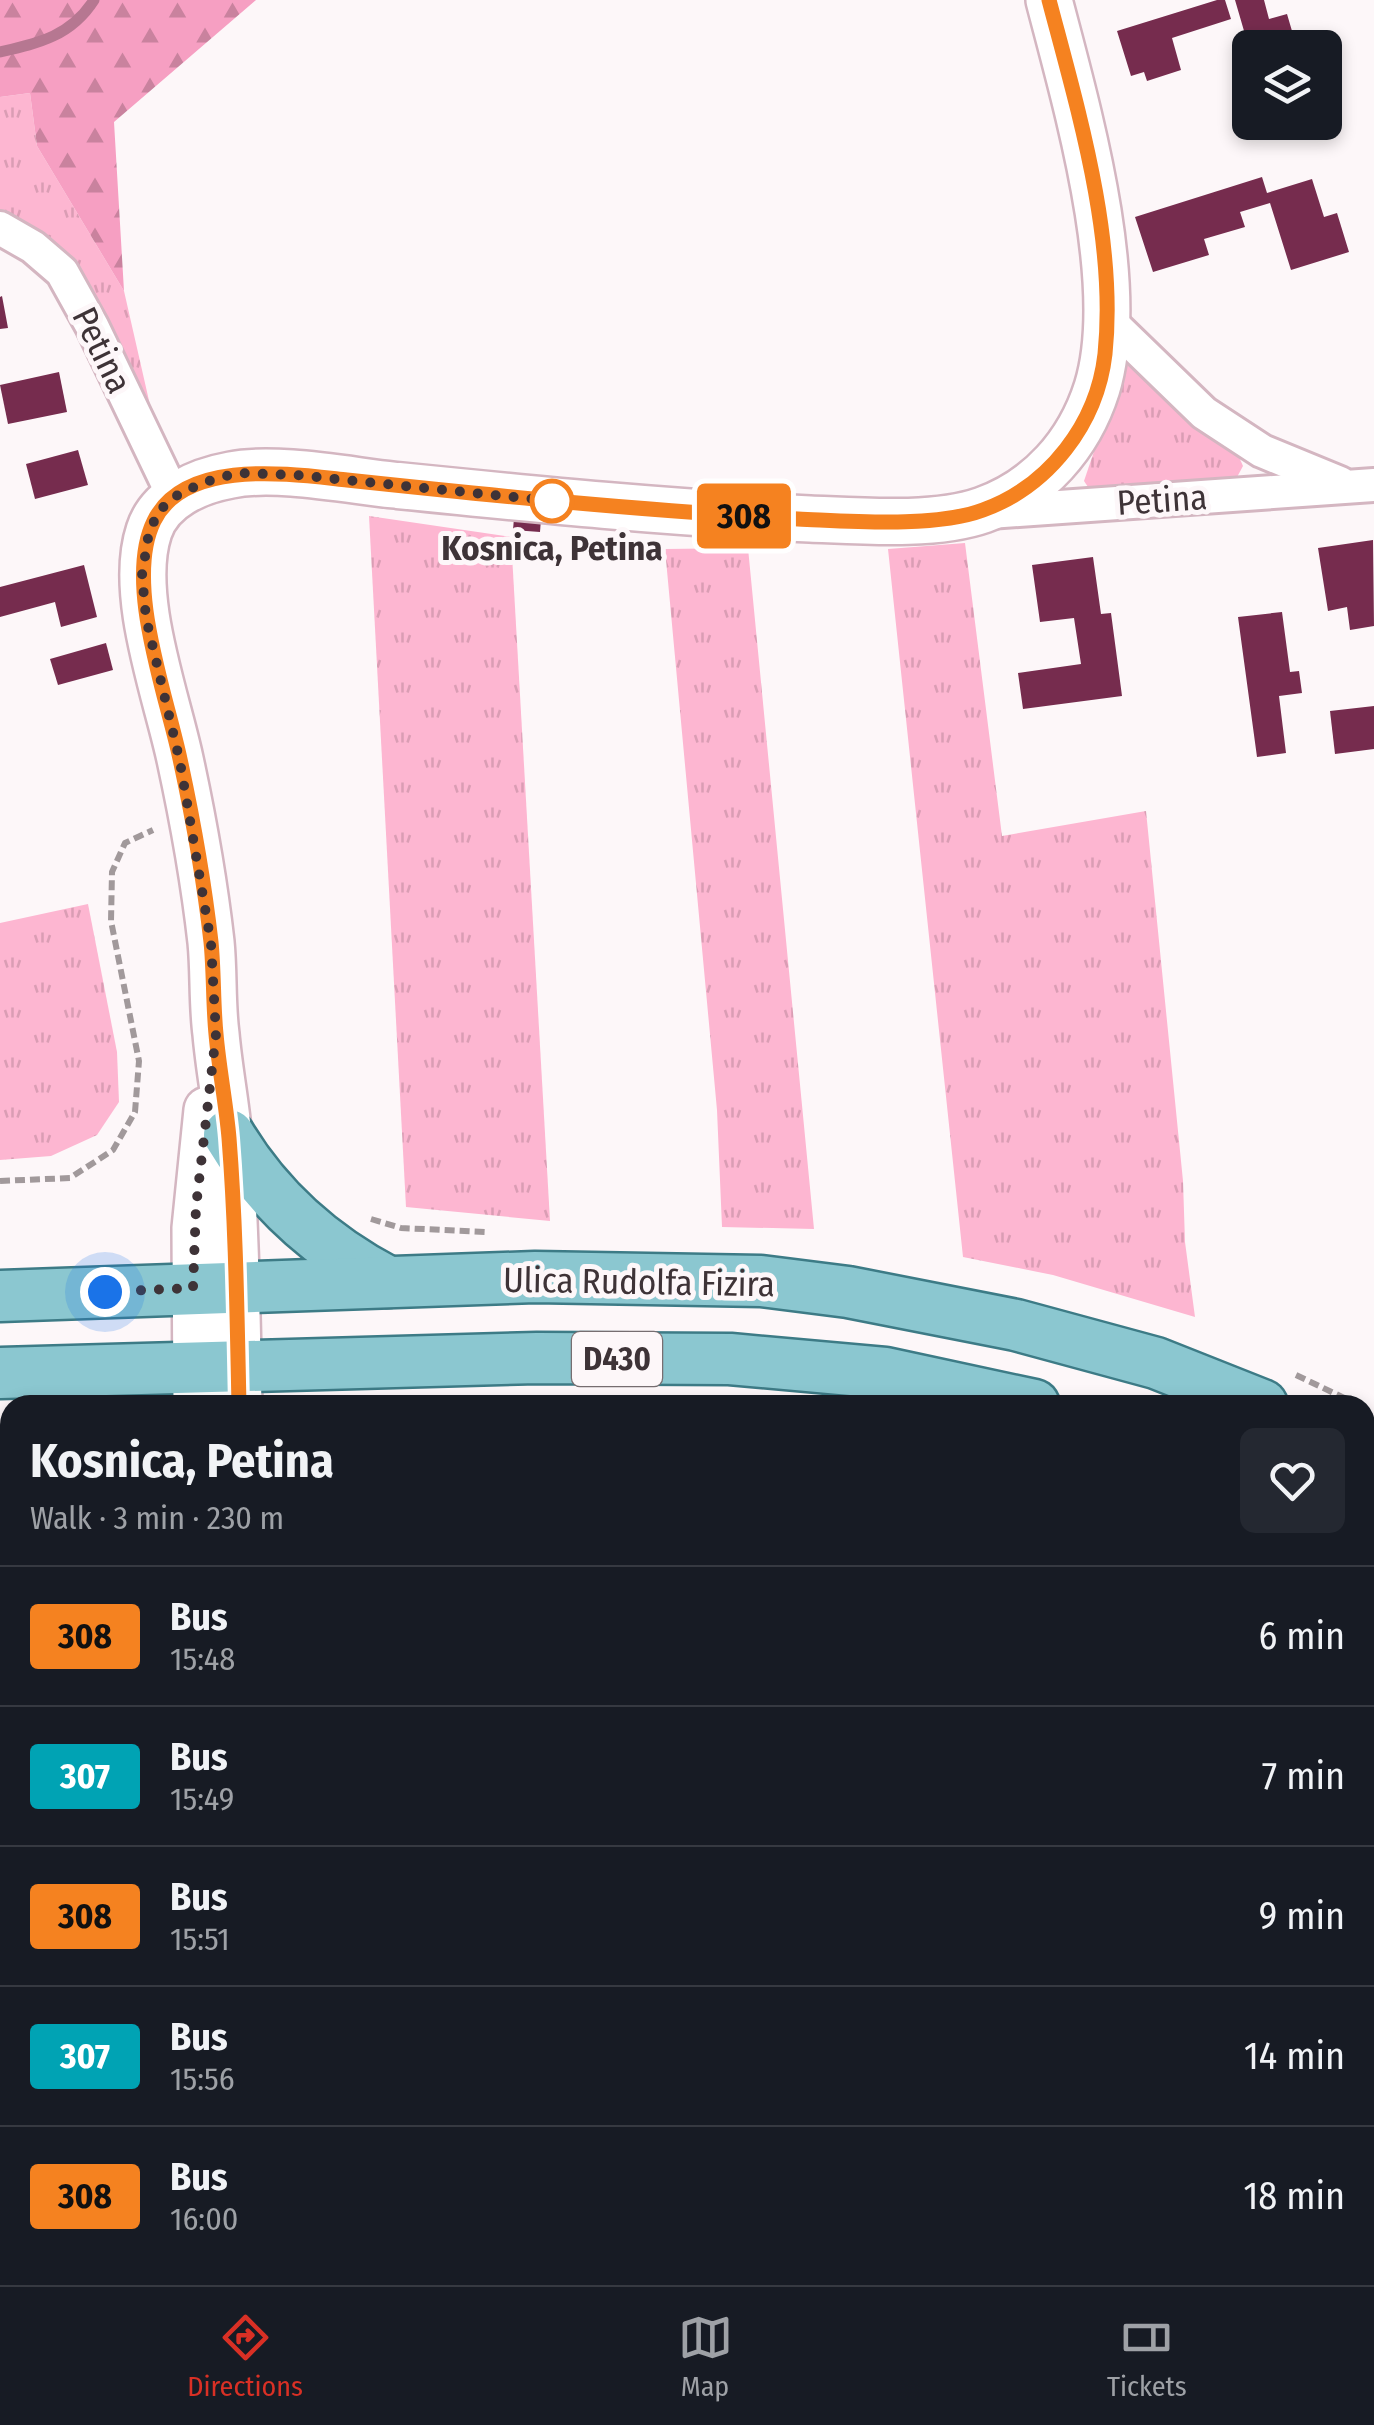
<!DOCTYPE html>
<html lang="en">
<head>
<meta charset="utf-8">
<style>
  body { margin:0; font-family:"Fira Sans Condensed",sans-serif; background:#242831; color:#f1f3f6; height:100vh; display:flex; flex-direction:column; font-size:38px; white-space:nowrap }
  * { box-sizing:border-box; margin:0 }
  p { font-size:32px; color:#9ea1a6 }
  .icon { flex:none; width:55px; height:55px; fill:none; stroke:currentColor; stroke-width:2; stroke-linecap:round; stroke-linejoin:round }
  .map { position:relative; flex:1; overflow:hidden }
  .details { position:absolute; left:0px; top:1395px; width:1375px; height:890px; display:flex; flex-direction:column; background:#171b24; border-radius:30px 30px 0 0; box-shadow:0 5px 15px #0003 }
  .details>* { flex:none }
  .badge { padding:0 20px; border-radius:8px; font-size:35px; line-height:65px }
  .controls { position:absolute; left:1232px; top:30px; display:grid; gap:20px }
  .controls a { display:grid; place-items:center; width:110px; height:110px; border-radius:15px; background:#171b24; box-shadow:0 5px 15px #0003; font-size:50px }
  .you { position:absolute; width:50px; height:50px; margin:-25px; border:8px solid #fff; border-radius:50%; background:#1a73e8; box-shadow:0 0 0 15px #1a73e833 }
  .map>.badge { position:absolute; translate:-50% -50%; box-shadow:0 0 0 5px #fff }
  .round { display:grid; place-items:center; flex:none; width:105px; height:105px; border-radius:15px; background:#242831 }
  .head { display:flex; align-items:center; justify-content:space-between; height:170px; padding:0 30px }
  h1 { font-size:48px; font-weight:700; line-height:75px }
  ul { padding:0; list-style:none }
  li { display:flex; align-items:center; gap:30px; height:140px; padding:0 30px; border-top:2px solid #363941 }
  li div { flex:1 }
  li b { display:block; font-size:38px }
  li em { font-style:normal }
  li .badge { min-width:110px; font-weight:700; text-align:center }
  .tabs { display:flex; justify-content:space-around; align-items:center; height:140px; border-top:2px solid #363941; background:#171b24; font-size:28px; color:#9ea1a6 }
  .tabs a { display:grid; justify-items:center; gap:5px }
  .tabs .current { color:#d93025 }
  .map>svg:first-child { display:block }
</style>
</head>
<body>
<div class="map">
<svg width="1374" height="2285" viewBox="0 0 1374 2285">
  <defs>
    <pattern id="grass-tufts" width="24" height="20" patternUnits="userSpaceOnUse" patternTransform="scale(2.5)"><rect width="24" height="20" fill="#fdb6d1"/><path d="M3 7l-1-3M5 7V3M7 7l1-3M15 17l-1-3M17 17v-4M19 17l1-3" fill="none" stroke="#da9db4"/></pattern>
    <pattern id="forest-firs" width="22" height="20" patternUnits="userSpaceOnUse" patternTransform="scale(2.5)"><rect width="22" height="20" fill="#f69fc2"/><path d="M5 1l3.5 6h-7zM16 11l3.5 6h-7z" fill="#c9829e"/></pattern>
  </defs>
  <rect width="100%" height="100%" fill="#fdf7f9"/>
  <g fill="url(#grass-tufts)">
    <path d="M30 93 37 146 124 291 150 405 108 319 76 268 0 213V97Z"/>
    <path d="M1126 357 1239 457 1243 466 1236 479 1102 489 1088 487 1084 481Z"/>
    <path d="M369 516 511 537 550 1221 406 1207Z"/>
    <path d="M965 543 1002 836 1146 811 1183 1181 1185 1242 1195 1317 1053 1275 963 1257 888 549Z"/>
    <path d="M748 548 814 1229 722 1227 717 1110 665 549Z"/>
    <path d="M88 904 117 1052 119 1102 97 1135 51 1156 0 1160V923Z"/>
    <path d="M1365 1643 1374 1647V2198L1365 2197Z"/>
    <path d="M1170 2275H1231L1232 2285H1179Z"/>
  </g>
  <g fill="url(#forest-firs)">
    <path d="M0 0H256L114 122 124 291 37 146 30 93 0 97Z"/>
    <path d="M1365 2197 1374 2198V2285H1232L1231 2275H1365Z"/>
  </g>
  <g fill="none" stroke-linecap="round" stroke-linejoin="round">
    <path stroke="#b67791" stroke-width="11" d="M0 52C39 43 71 36 94 0"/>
  </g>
  <g fill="#762c4e">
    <path d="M1217 0H1225L1231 19 1172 38 1181 70 1147 81 1144 72 1131 76 1117 31Z"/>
    <path d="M1235 0H1264L1269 19 1287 14 1297 48H1249Z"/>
    <path d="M1262 177 1267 193 1312 179 1324 217 1337 213 1349 252 1291 270 1270 203 1240 212 1245 227 1204 239 1209 255 1153 272 1135 217Z"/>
    <path d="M2 296 8 328 0 329V297Z"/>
    <path d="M59 372 67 412 8 424 0 385Z"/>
    <path d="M78 450 88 485 35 499 26 464Z"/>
    <path d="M514 518 541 519 540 532 513 530Z"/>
    <path d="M1373 540 1374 626 1350 630 1347 607 1328 611 1318 548Z"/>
    <path d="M1093 557 1101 614 1111 613 1122 696 1023 709 1018 673 1081 664 1074 618 1040 622 1032 565Z"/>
    <path d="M84 565 97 617 61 627 55 602 0 617V587Z"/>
    <path d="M1282 612 1290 672 1299 671 1302 693 1279 696 1286 753 1257 757 1238 617Z"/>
    <path d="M106 643 113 670 58 685 50 659Z"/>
    <path d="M1374 706V749L1335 754 1330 711Z"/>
    <path d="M180 2275H255L256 2285H181Z"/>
    <path d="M410 2275H493L491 2285 470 2281 469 2285H408Z"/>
  </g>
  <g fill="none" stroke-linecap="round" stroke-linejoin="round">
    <g stroke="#d4b6c1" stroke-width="20">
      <path id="lane" d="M0 2117 10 2111"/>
    </g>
    <g stroke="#d4b6c1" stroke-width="38">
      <g id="street">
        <path d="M0 228 33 247 62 272 92 326 174 497"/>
        <path d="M1106 318 1204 413 1262 451 1340 483"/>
        <path d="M989 512 1374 485"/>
      </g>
    </g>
    <g stroke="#d4b6c1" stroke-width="50">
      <g id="secondary">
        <path d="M196 1405 195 1228 207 1110"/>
        <path d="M239 1405C237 1316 236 1227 229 1138 226 1103 219 1069 216 1034 212 1004 214 972 211 942 204 880 193 819 180 759 166 694 128 594 149 531 160 497 198 481 231 475 275 466 347 480 393 485 532 499 670 513 810 519 861 521 935 527 983 510 1039 490 1079 445 1097 388 1129 284 1076 104 1049 0"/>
        <path d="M312 2275 315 2285"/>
      </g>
    </g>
    <g stroke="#3d7b86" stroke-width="55">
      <g id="primary">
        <path d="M229 1135C268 1200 321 1247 388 1282"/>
        <path d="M0 1296 535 1277 761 1281 848 1292 1016 1325 1156 1363 1262 1405"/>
        <path d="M0 1373 537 1358 730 1359 885 1373 1034 1405"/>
        <path d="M1365 1446 1374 1449"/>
        <path d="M1365 1521 1374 1525"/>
      </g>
    </g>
    <g stroke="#a1999b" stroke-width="6" stroke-dasharray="10 5" stroke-linecap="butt">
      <path d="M0 1181 70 1178 113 1150 135 1112 139 1061 111 921 112 872 125 843 153 830"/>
      <path d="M371 1219 401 1228 487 1232"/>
      <path d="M1296 1375 1357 1404"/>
      <path d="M0 1468 10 1471"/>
      <path d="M1365 1623 1374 1627"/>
    </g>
    <use href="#lane" stroke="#fff" stroke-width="15"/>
    <use href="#street" stroke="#fff" stroke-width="32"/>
    <use href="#secondary" stroke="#fff" stroke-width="45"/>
    <use href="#primary" stroke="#8bc7d0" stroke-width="50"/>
  </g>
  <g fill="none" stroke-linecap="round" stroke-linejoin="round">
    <g stroke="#fff" stroke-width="22">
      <path id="line" d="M239 1405C237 1316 236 1227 229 1138 226 1103 219 1069 216 1034 213 1004 214 972 211 942 204 880 193 819 180 759 166 693 124 582 154 521 185 458 290 474 347 480 497 496 647 511 798 519 850 521 935 528 983 510 1049 486 1097 424 1105 354 1117 239 1078 110 1049 0"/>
    </g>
    <use href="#line" stroke="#f58220" stroke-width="15"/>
    <path stroke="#3e3337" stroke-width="10" stroke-dasharray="0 18" d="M105 1292 193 1288 196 1207 216 1034 211 943 180 762 146 618 142 575 149 532 159 511 174 497 202 483 237 473 296 475 563 502 552 501"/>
  </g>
  <circle fill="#fff" stroke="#f58220" stroke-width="5" cx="552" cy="501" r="20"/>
  <g text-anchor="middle" stroke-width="10" stroke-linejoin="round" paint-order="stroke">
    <rect fill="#fdf7f9" stroke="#776e71" stroke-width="2.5" x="572" y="1332" width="90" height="54" rx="8"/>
    <g font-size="32" font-weight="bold" fill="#3e3337">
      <text x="617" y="1370">D430</text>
    </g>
    <g font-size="35" fill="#3e3337" stroke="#fdf7f9">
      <text transform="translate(102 350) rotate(64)" y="12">Petina</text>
      <text transform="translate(1162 500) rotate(-4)" y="12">Petina</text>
      <text transform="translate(639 1282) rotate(1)" y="12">Ulica Rudolfa Fizira</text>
    </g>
    <g font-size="35" font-weight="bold" fill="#3e3337" stroke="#fdf7f9">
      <text x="552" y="560">Kosnica, Petina</text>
    </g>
  </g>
</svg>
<div class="controls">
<a><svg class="icon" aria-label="layers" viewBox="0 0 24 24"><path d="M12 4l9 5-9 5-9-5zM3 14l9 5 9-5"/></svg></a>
</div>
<div class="you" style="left:105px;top:1292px"></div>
<b class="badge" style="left:744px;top:516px;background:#f58220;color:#111">308</b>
<section class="details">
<div class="head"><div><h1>Kosnica, Petina</h1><p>Walk · 3 min · 230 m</p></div><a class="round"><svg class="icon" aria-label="heart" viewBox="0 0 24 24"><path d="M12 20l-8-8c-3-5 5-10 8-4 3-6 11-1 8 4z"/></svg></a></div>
<ul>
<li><span class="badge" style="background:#f58220;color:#111">308</span><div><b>Bus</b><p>15:48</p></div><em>6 min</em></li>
<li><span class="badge" style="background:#00a3b4;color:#fff">307</span><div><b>Bus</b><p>15:49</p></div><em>7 min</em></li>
<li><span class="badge" style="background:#f58220;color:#111">308</span><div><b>Bus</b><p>15:51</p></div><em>9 min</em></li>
<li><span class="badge" style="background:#00a3b4;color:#fff">307</span><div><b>Bus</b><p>15:56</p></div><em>14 min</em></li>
<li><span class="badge" style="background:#f58220;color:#111">308</span><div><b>Bus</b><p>16:00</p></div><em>18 min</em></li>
</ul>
</section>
</div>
<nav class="tabs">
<a class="current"><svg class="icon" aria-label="directions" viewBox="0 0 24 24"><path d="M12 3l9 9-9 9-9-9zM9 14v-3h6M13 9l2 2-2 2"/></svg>Directions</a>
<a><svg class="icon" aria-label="map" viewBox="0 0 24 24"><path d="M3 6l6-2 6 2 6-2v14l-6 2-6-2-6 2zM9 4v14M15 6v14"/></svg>Map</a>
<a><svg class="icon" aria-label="tickets" viewBox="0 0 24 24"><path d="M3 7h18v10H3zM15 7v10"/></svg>Tickets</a>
</nav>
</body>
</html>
